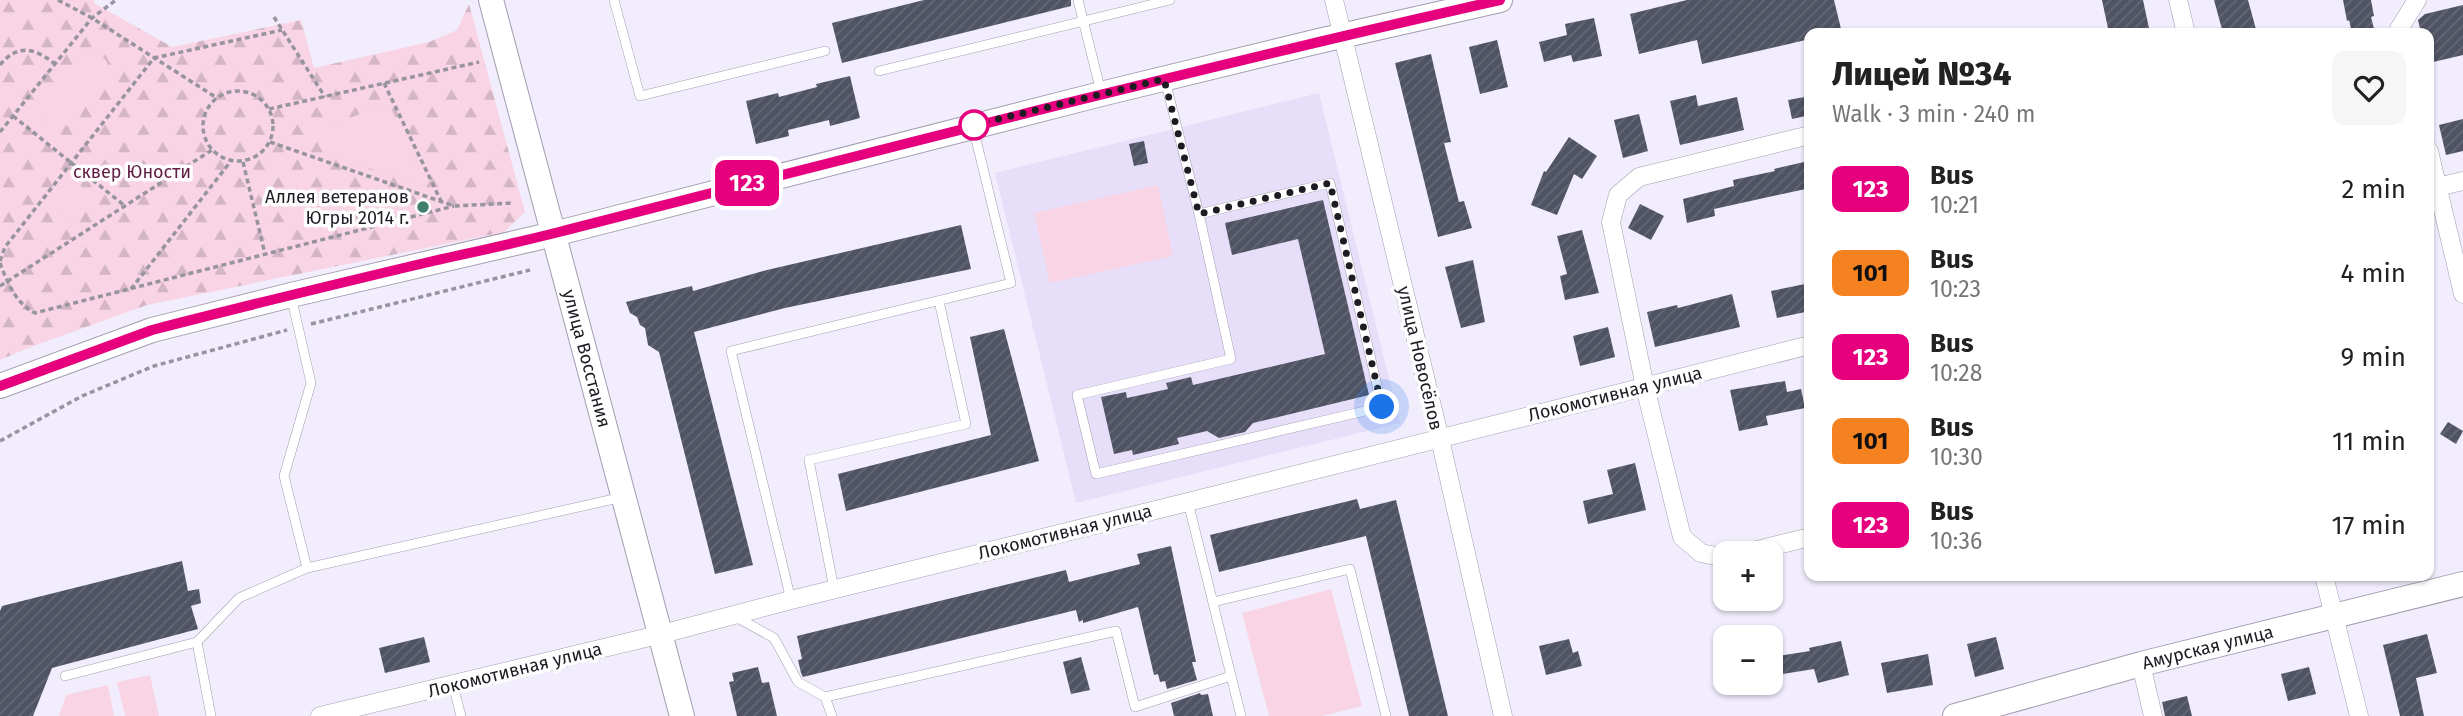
<!DOCTYPE html>
<html lang="en">
<head>
<meta charset="utf-8">
<style>
  body { margin:0; font-family:"Fira Sans",sans-serif; background:#f6f6f6; color:#222; height:100vh; display:flex; flex-direction:column; font-size:26px; white-space:nowrap }
  * { box-sizing:border-box; margin:0 }
  p { font-size:23px; color:#767676 }
  .icon { flex:none; width:38px; height:38px; fill:none; stroke:currentColor; stroke-width:2; stroke-linecap:round; stroke-linejoin:round }
  .map { position:relative; flex:1; overflow:hidden }
  .panel { position:absolute; left:1804px; top:28px; width:630px; height:553px; display:flex; flex-direction:column; background:#fff; border-radius:14px; box-shadow:0 2px 5px #0004 }
  .panel>* { flex:none }
  .badge { padding:0 14px; border-radius:10px; font-size:24px; line-height:46px }
  .buttons { position:absolute; left:1713px; top:541px; display:grid; gap:14px }
  .buttons a { display:grid; place-items:center; width:70px; height:70px; border-radius:14px; background:#fff; box-shadow:0 2px 5px #0004; font-size:35px }
  .you { position:absolute; width:35px; height:35px; margin:-18px; border:5px solid #fff; border-radius:50%; background:#1a73e8; box-shadow:0 0 0 10px #1a73e833 }
  .map>.badge { position:absolute; translate:-50% -50%; box-shadow:0 0 0 4px #fff }
  .round { display:grid; place-items:center; flex:none; width:74px; height:74px; border-radius:14px; background:#f6f6f6 }
  .head { display:flex; align-items:center; justify-content:space-between; height:119px; padding:0 28px }
  h1 { font-size:33px; font-weight:800; line-height:52px }
  ul { padding:0; list-style:none }
  li { display:flex; align-items:center; gap:21px; height:84px; padding:0 28px }
  li div { flex:1 }
  li b { display:block; font-size:26px }
  li em { font-style:normal }
  li .badge { min-width:77px; font-weight:700; text-align:center }
  .map>svg:first-child { display:block }
</style>
</head>
<body>
<div class="map">
<svg width="2463" height="716" viewBox="0 0 2463 716">
  <defs>
    <pattern id="forest-firs" width="22" height="20" patternUnits="userSpaceOnUse" patternTransform="scale(1.75)"><rect width="22" height="20" fill="#f8d4e4"/><path d="M5 1l3.5 6h-7zM16 11l3.5 6h-7z" fill="#d4b5c3"/></pattern>
    <pattern id="building-hatch" width="6" height="6" patternUnits="userSpaceOnUse" patternTransform="scale(1.75)"><rect width="6" height="6" fill="#4f5363"/><path d="M-1 1l2-2M0 6l6-6M5 7l2-2" fill="none" stroke="#656875"/></pattern>
  </defs>
  <rect width="100%" height="100%" fill="#f2edfd"/>
  <path fill="#e7dffa" d="M1319 93 1400 423 1076 503 995 173Z"/>
  <path fill="url(#forest-firs)" d="M0 0H94V3L172 47 301 20 314 68 429 42 457 30 469 4 525 212 504 232 147 305 28 348 0 360Z"/>
  <g fill="#f8d4e4">
    <path d="M90 53C124 59 102 85 90 99 80 111 72 126 57 129L45 125 38 110C41 96 75 55 90 53Z"/>
    <path d="M388 101 426 185 324 155 322 131Z"/>
    <circle cx="71" cy="200" r="17"/>
    <path d="M1158 185 1173 256 1050 283 1034 213Z"/>
    <path d="M1331 589 1362 706 1322 716H1269L1242 613Z"/>
    <path d="M150 675 159 716H125L117 682Z"/>
    <path d="M108 685 114 716H59L66 695Z"/>
  </g>
  <g fill="url(#building-hatch)">
    <path d="M924 0H1071V6L842 63 832 23Z"/>
    <path d="M1687 0H1834L1842 33H1810V39L1702 64 1697 40 1639 54 1630 14Z"/>
    <path d="M2102 0H2143L2149 28 2127 33H2109Z"/>
    <path d="M2214 0H2248L2257 33H2223Z"/>
    <path d="M2343 0H2371L2374 16 2371 17 2375 33H2352L2349 20 2347 21Z"/>
    <path d="M2463 5V55L2429 63V33H2421L2418 20 2425 14Z"/>
    <path d="M1594 18 1602 56 1573 62 1571 55 1544 62 1539 42 1567 35 1565 24Z"/>
    <path d="M1497 40 1508 87 1480 94 1469 47Z"/>
    <path d="M1431 54 1451 142 1444 143 1459 202 1464 201 1472 228 1438 237 1395 63Z"/>
    <path d="M850 76 860 118 830 126 829 120 788 130 789 136 756 144 746 101 778 93 779 97 817 87 816 84Z"/>
    <path d="M1696 95 1698 106 1737 97 1744 130 1680 145 1670 101Z"/>
    <path d="M1810 96V115L1792 119 1788 100Z"/>
    <path d="M1639 114 1648 151 1623 158 1614 120Z"/>
    <path d="M2463 119V151L2446 155 2439 125Z"/>
    <path d="M1569 137 1597 156 1582 179 1574 174 1557 215 1531 205 1544 171 1546 172Z"/>
    <path d="M1144 141 1148 163 1134 166 1129 144Z"/>
    <path d="M1804 162 1810 188 1714 209 1715 216 1687 223 1683 199 1734 186 1733 180 1775 171 1774 169Z"/>
    <path d="M1323 200 1369 395 1253 423 1245 432 1219 438 1207 431 1177 438 1179 444 1133 455 1132 450 1114 454 1101 397 1126 392 1127 398 1168 389 1166 383 1191 377 1193 385 1325 354 1298 239 1232 255 1225 223Z"/>
    <path d="M1640 204 1664 216 1651 240 1628 228Z"/>
    <path d="M961 225 971 269 785 308 694 332 753 565 715 574 659 352 648 345 645 328 640 325 637 317 630 313 626 302 692 286 693 291 767 270Z"/>
    <path d="M1582 230 1599 293 1565 300 1560 276 1567 274 1557 236Z"/>
    <path d="M1473 260 1485 322 1461 328 1445 267Z"/>
    <path d="M1810 283V311L1777 318 1771 291Z"/>
    <path d="M1732 294 1740 327 1655 347 1647 312 1677 305 1678 308Z"/>
    <path d="M1608 327 1615 357 1580 366 1573 336Z"/>
    <path d="M1004 329 1039 461 846 511 838 474 991 435 970 337Z"/>
    <path d="M1785 381 1787 392 1801 389 1805 408 1766 416 1768 425 1739 431 1730 390Z"/>
    <path d="M2448 422 2463 431 2456 444 2440 434Z"/>
    <path d="M1635 463 1646 510 1588 524 1583 501 1613 494 1607 470Z"/>
    <path d="M1357 499 1360 509 1396 500 1448 716H1409L1366 536 1219 572 1210 535Z"/>
    <path d="M1171 546 1196 662H1192L1197 680 1167 689 1165 681 1160 682 1158 674 1154 675 1138 607 1083 623V620L1079 622 1076 610 803 677 801 673 798 660 802 659 797 636 1066 570 1069 582 1140 564 1137 554Z"/>
    <path d="M182 561 188 591 199 589 201 603 191 606 198 629 52 668 33 716H0V611L2 606Z"/>
    <path d="M2427 634 2437 673 2416 678 2424 716H2400L2383 645Z"/>
    <path d="M424 637 430 662 385 673 379 648Z"/>
    <path d="M1996 637 2004 669 1975 677 1967 644Z"/>
    <path d="M1569 639 1573 653 1578 651 1582 666 1546 675 1539 646Z"/>
    <path d="M1841 641 1849 675 1818 683 1814 669 1771 676V657L1810 651 1809 648Z"/>
    <path d="M1928 654 1933 685 1887 693 1881 663Z"/>
    <path d="M1081 657 1090 690 1071 694 1063 662Z"/>
    <path d="M758 667 762 683 769 682 777 716H737L729 682 734 681 732 673Z"/>
    <path d="M2309 667 2316 694 2288 701 2281 674Z"/>
    <path d="M1200 693 1201 695 1208 694 1213 716H1174L1171 703Z"/>
    <path d="M2187 696 2192 716H2165L2162 702Z"/>
  </g>
  <g fill="none" stroke-linecap="round" stroke-linejoin="round">
    <g stroke="#a39daf" stroke-width="10">
      <g id="lane">
        <path d="M614 0 640 96 825 51"/>
        <path d="M1078 0 1101 92"/>
        <path d="M879 71 1170 0"/>
        <path d="M1165 80 1199 214 1231 359 1077 395 1096 474 1382 407 1330 183 1199 214"/>
        <path d="M1188 502 1241 716"/>
        <path d="M307 568 623 497"/>
        <path d="M834 589 809 460 966 424 939 301"/>
        <path d="M791 600 731 351 1011 283 973 127"/>
        <path d="M1213 602 1350 569 1386 716"/>
        <path d="M736 617 774 638 798 682 825 697 832 716"/>
        <path d="M197 642 239 598 307 568 284 476 311 383 291 296"/>
        <path d="M65 676 197 642 211 716"/>
        <path d="M453 685 461 716"/>
        <path d="M825 697 1116 631 1135 707 1231 676"/>
      </g>
    </g>
    <g stroke="#a39daf" stroke-width="19">
      <g id="street">
        <path d="M1334 0 1440 439 1503 716"/>
        <path d="M2178 0 2186 33"/>
        <path d="M2400 33 2399 29 2417 0"/>
        <path d="M2429 151 2463 294"/>
        <path d="M2429 189 2463 181"/>
        <path d="M1745 553 1810 537"/>
        <path d="M1726 558 1701 553 1682 537 1645 387 1611 222 1618 195 1639 177 1810 135"/>
        <path d="M2324 576 2359 716"/>
        <path d="M2141 664 2153 716"/>
        <path d="M320 716 662 634 791 600 1188 502 1810 345"/>
      </g>
    </g>
    <g stroke="#a39daf" stroke-width="26">
      <g id="secondary">
        <path id="s1" d="M491 0 682 716"/>
        <path d="M0 386 152 330 291 295 554 234 1101 94 1319 41 1500 0"/>
        <path id="s2" d="M1955 716 2141 664 2463 584"/>
      </g>
    </g>
    <g stroke="#9794a0" stroke-width="3.5" stroke-dasharray="5 3.5" stroke-linecap="butt">
      <path d="M58 0 92 18 217 98"/>
      <path d="M274 17 325 97"/>
      <path d="M0 65C18 43 35 48 55 64"/>
      <path d="M384 83 441 201"/>
      <circle cx="238" cy="126" r="35"/>
      <path d="M269 109 479 62"/>
      <path d="M13 116 125 206"/>
      <path d="M0 132 92 18 116 0"/>
      <path d="M270 142 454 206 513 203"/>
      <path d="M243 162 265 254"/>
      <path d="M0 261 5 247 154 58 282 30"/>
      <path d="M0 263C7 282 16 304 35 313L454 206"/>
      <path d="M0 286 212 150"/>
      <path d="M131 289 231 161"/>
      <path d="M311 324 530 270"/>
      <path d="M0 441 82 396 154 366 287 330"/>
    </g>
    <use href="#lane" stroke="#fff" stroke-width="9"/>
    <use href="#street" stroke="#fff" stroke-width="18"/>
    <use href="#secondary" stroke="#fff" stroke-width="24"/>
  </g>
  <g fill="none" stroke-linecap="round" stroke-linejoin="round">
    <g stroke="#fff" stroke-width="16">
      <path id="line" d="M0 386 152 330C240 307 328 286 416 265 464 254 512 244 559 232 872 152 1185 71 1500 0"/>
    </g>
    <use href="#line" stroke="#e6007e" stroke-width="10"/>
    <path stroke="#1e1c23" stroke-width="7" stroke-dasharray="0 12.6" d="M974 125 1164 79 1199 214 1330 183 1382 407"/>
  </g>
  <circle fill="#fff" stroke="#e6007e" stroke-width="3.5" cx="974" cy="125" r="14"/>
  <circle fill="#407f6c" stroke="#fdfdfd" stroke-width="2.5" cx="423" cy="207" r="7"/>
  <g text-anchor="middle" stroke-width="7" stroke-linejoin="round" paint-order="stroke">
    <g font-size="18" fill="#621b42" stroke="#fdfdfd">
      <text x="132" y="178">сквер Юности</text>
    </g>
    <g font-size="18" fill="#1e1c23" stroke="#fdfdfd" text-anchor="end">
      <text x="409" y="203">Аллея ветеранов<tspan x="409" dy="21">Югры 2014 г.</tspan></text>
    </g>
    <g font-size="18" fill="#1e1c23" stroke="#fdfdfd">
      <text dy="6" stroke="none"><textPath href="#s1" startOffset="371">улица Восстания</textPath></text>
      <text transform="translate(1420 358) rotate(77)" y="6">улица Новосёлов</text>
      <text transform="translate(1615 394) rotate(-14)" y="6">Локомотивная улица</text>
      <text transform="translate(1065 532) rotate(-14)" y="6">Локомотивная улица</text>
      <text dy="6" stroke="none"><textPath href="#s2" startOffset="262">Амурская улица</textPath></text>
      <text transform="translate(515 670) rotate(-14)" y="6">Локомотивная улица</text>
    </g>
  </g>
</svg>
<div class="buttons">
<a>+</a>
<a>−</a>
</div>
<div class="you" style="left:1382px;top:407px"></div>
<b class="badge" style="left:747px;top:183px;background:#e6007e;color:#fff">123</b>
<section class="panel">
<div class="head"><div><h1>Лицей №34</h1><p>Walk · 3 min · 240 m</p></div><a class="round"><svg class="icon" aria-label="heart" viewBox="0 0 24 24"><path d="M12 20l-8-8c-3-5 5-10 8-4 3-6 11-1 8 4z"/></svg></a></div>
<ul>
<li><span class="badge" style="background:#e6007e;color:#fff">123</span><div><b>Bus</b><p>10:21</p></div><em>2 min</em></li>
<li><span class="badge" style="background:#f58220;color:#111">101</span><div><b>Bus</b><p>10:23</p></div><em>4 min</em></li>
<li><span class="badge" style="background:#e6007e;color:#fff">123</span><div><b>Bus</b><p>10:28</p></div><em>9 min</em></li>
<li><span class="badge" style="background:#f58220;color:#111">101</span><div><b>Bus</b><p>10:30</p></div><em>11 min</em></li>
<li><span class="badge" style="background:#e6007e;color:#fff">123</span><div><b>Bus</b><p>10:36</p></div><em>17 min</em></li>
</ul>
</section>
</div>
</body>
</html>
